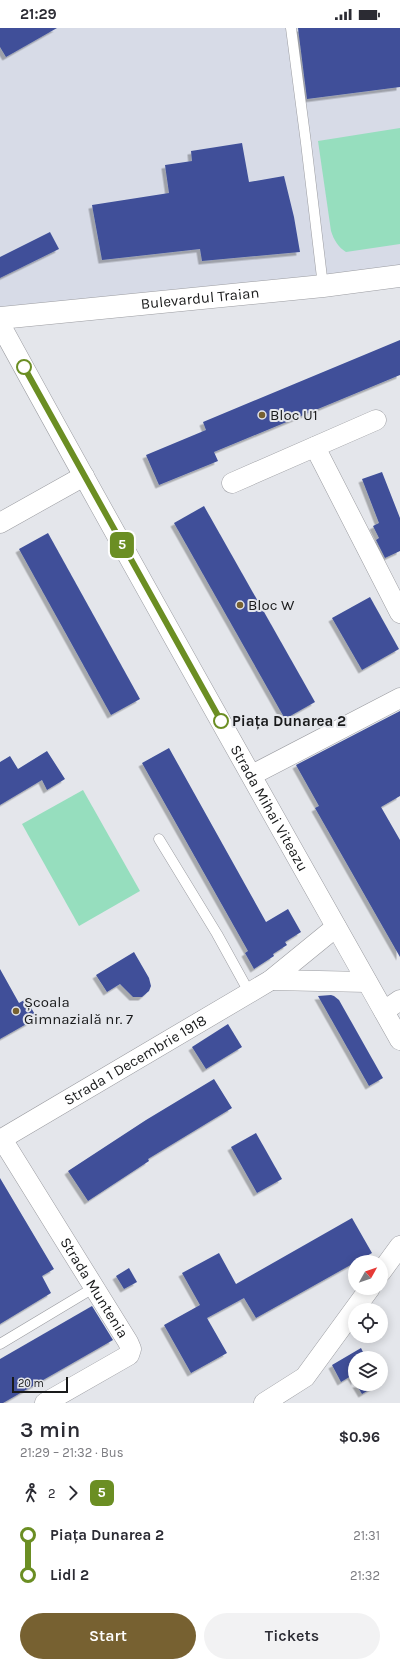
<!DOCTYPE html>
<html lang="en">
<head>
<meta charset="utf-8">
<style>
  body { margin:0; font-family:Karla,sans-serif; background:#f2f2f3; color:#2b2b33; height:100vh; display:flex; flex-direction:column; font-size:15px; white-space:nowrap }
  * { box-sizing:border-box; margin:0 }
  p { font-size:13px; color:#7c7c81 }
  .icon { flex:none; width:22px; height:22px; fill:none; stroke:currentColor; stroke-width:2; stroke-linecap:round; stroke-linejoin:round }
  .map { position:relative; height:1375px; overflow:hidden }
  .drawer { display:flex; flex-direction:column; background:#fff; flex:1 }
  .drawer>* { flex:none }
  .badge { padding:0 8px; border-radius:6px; font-size:14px; line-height:26px }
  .needle { width:26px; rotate:50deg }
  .tools { position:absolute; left:348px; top:1227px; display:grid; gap:8px }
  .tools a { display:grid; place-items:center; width:40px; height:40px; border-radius:50%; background:#fff; box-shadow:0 2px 10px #0003; font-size:20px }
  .scale { position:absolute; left:12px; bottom:10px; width:56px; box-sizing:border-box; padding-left:4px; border:2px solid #191a1b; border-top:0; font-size:11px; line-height:14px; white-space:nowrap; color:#191a1b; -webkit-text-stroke:3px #e4e6eb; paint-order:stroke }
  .map>.badge { position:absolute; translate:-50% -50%; box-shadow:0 0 0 2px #fff }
  .legs { display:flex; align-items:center; gap:6px; height:44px; padding:0 20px; font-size:13px }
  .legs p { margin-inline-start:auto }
  .headline { display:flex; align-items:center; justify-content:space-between; height:68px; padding:0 20px }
  h1 { font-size:22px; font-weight:600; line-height:30px }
  .primary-button { display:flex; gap:8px; margin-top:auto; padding:8px 20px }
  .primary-button a { flex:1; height:46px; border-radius:24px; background:#776131; color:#fff; font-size:16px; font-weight:600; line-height:46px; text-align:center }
  .primary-button a+a { background:#f2f2f3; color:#2b2b33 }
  ul { padding:0 20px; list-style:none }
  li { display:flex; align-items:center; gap:14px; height:40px; font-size:15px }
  li i { display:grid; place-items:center; width:6px; height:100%; margin:0 5px; background:currentColor }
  li i::after { content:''; width:10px; height:10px; margin:-5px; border:3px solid; border-radius:50%; background:#fff }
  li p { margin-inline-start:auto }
  li:first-child i { background:linear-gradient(#0000 50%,currentColor 0) }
  li:last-child i { background:linear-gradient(currentColor 50%,#0000 0) }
  .status { display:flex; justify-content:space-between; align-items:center; height:28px; padding:0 20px; background:#fff; direction:ltr }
  .status svg { height:11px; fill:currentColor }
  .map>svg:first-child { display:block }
</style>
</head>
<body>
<div class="status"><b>21:29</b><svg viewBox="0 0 49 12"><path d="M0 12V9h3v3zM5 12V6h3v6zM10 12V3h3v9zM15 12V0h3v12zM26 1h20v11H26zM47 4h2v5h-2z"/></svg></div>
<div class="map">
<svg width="400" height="1375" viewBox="0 0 400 1375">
  <defs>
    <filter id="shadow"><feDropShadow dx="-3.5" dy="3.5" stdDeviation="0" flood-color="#0004"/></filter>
  </defs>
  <rect width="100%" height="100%" fill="#e4e6eb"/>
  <path fill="#d7dbe7" d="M0 0H400V248L0 290Z"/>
  <g fill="#96debe">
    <path d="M400 100V216L346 224C338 219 334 212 331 203L318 113Z"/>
    <path d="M83 762 140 863 79 898 22 796Z"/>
  </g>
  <g fill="#3f5099" filter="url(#shadow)">
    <path d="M0 0H57L6 29 0 19Z"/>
    <path d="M298 0H400V59L307 71Z"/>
    <path d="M242 115 249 154 284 148 294 189 300 224 202 233 200 221 102 232 92 177 169 165 165 137 192 133 191 123Z"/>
    <path d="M50 204 59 221 0 250V229Z"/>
    <path d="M400 312V347L214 424 218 433 159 457 146 427 206 402 203 394Z"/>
    <path d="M382 444 400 490V523L385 530 376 512 379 510 373 498 379 495 362 451Z"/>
    <path d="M204 478 315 674 285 691 174 495Z"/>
    <path d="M48 505 140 671 111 687 19 521Z"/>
    <path d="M370 569 399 621 362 642 332 590Z"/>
    <path d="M400 683V768L381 779 400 812V929L315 780 319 778 296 737Z"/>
    <path d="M169 720 266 894 288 881 301 904 285 914 287 917 273 926 274 928 254 941 245 925 248 923 142 735Z"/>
    <path d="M47 723 65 751 47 762 42 752 0 777V734L10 728 18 741Z"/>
    <path d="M134 924 149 950 151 958 149 963 142 969H133L120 956 107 964 96 947Z"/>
    <path d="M0 941 19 975 26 971 37 990 0 1011Z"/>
    <path d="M331 967 334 968 339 972 383 1050 369 1058 318 968Z"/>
    <path d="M228 996 242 1019 206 1041 192 1019Z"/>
    <path d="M214 1051 232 1080 148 1131 149 1133 88 1173 68 1143 146 1092Z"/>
    <path d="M256 1105 282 1151 257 1165 231 1119Z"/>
    <path d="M0 1150 54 1241 42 1248 51 1265 0 1296Z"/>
    <path d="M352 1190 372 1225 256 1290 244 1270 207 1290 227 1325 191 1345 164 1297 200 1277 182 1245 219 1225 236 1256Z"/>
    <path d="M129 1240 137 1254 124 1261 116 1248Z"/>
    <path d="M92 1278 113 1312 3 1375H0V1331Z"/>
    <path d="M361 1320 366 1330H355V1354L351 1348 341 1354 332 1337Z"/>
    <path d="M356 1356H379L362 1366Z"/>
  </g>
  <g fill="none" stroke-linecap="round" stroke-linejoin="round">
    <g stroke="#9b9ca1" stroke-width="11">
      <g id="lane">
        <path d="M291 0 306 115 323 258"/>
        <path d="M159 811 217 906 249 964"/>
        <path d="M0 1316 95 1259"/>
      </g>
    </g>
    <g stroke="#9b9ca1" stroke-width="21">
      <g id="street">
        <path id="s1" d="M0 296C131 536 266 774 400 1012"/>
        <path d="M315 419 400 585"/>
        <path d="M232 455 376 392"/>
        <path d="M0 495 84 448"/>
        <path d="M252 747 400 670"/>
        <path d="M271 952 367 954"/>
        <path d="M384 983 400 972"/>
        <path id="s2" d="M2 1111 128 1314 131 1321 129 1327 45 1375"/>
        <path id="s3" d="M0 1112 271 952 336 899"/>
        <path d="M381 1244 400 1218"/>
        <path d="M264 1375 305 1349 370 1260"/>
      </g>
    </g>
    <g stroke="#9b9ca1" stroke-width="23">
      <g id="primary">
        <path id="s4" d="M0 290 323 258 400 248"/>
      </g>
    </g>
    <use href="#lane" stroke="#fff" stroke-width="10"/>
    <use href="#street" stroke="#fff" stroke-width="20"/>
    <use href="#primary" stroke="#fff" stroke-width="22"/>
  </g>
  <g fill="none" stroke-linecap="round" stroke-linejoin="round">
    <g stroke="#fff" stroke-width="9">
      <path id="line-1" d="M24 339 221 693"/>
    </g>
    <use href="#line-1" stroke="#6b8e23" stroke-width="6"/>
  </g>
  <g fill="#fff" stroke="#6b8e23" stroke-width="2">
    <circle cx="24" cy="339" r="7"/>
    <circle cx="221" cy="693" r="7"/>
  </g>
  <g fill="#776131" stroke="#e4e6eb" stroke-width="1.5">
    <circle cx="262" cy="387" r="4"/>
    <circle cx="240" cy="577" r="4"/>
    <circle cx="16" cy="983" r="4"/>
  </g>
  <g text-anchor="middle" stroke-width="4" stroke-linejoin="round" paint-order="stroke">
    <g font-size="15" fill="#191a1b" stroke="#e4e6eb">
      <text dy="5" stroke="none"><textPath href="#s4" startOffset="201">Bulevardul Traian</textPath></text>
      <text dy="5" stroke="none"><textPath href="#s1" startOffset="554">Strada Mihai Viteazu</textPath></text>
      <text dy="5" stroke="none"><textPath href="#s3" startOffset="157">Strada 1 Decembrie 1918</textPath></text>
      <text dy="5" stroke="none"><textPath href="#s2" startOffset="175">Strada Muntenia</textPath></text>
    </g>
    <g font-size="15" fill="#191a1b" stroke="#e4e6eb" text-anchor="start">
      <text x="270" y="392">Bloc U1</text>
      <text x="248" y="582">Bloc W</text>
      <text x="24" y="979">Școala<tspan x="24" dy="17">Gimnazială nr. 7</tspan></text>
    </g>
    <g font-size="15" font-weight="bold" fill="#191a1b" stroke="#e4e6eb" text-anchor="start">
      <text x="232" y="698">Piața Dunarea 2</text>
    </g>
  </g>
</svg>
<div class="tools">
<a><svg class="needle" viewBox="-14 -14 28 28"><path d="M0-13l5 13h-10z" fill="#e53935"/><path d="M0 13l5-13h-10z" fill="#7c7c81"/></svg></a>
<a><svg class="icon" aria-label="locate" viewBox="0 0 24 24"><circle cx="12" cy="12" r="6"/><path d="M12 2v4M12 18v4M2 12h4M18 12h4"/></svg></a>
<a><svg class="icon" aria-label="layers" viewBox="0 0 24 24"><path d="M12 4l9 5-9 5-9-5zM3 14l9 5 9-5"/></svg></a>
</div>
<div class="scale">20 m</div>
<b class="badge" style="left:122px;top:517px;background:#6b8e23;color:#fff">5</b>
</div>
<section class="drawer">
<div class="headline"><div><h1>3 min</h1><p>21:29 – 21:32 · Bus</p></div><b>$0.96</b></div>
<div class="legs"><svg class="icon" aria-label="walk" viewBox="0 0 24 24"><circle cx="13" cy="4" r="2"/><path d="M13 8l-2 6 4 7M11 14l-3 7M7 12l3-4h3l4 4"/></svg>2<svg class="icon" aria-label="forward" viewBox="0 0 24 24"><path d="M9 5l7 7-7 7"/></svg><b class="badge" style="background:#6b8e23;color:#fff">5</b></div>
<ul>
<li><i style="color:#6b8e23"></i><b>Piața Dunarea 2</b><p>21:31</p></li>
<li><i style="color:#6b8e23"></i><b>Lidl 2</b><p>21:32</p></li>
</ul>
<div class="primary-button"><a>Start</a><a>Tickets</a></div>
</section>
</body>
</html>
